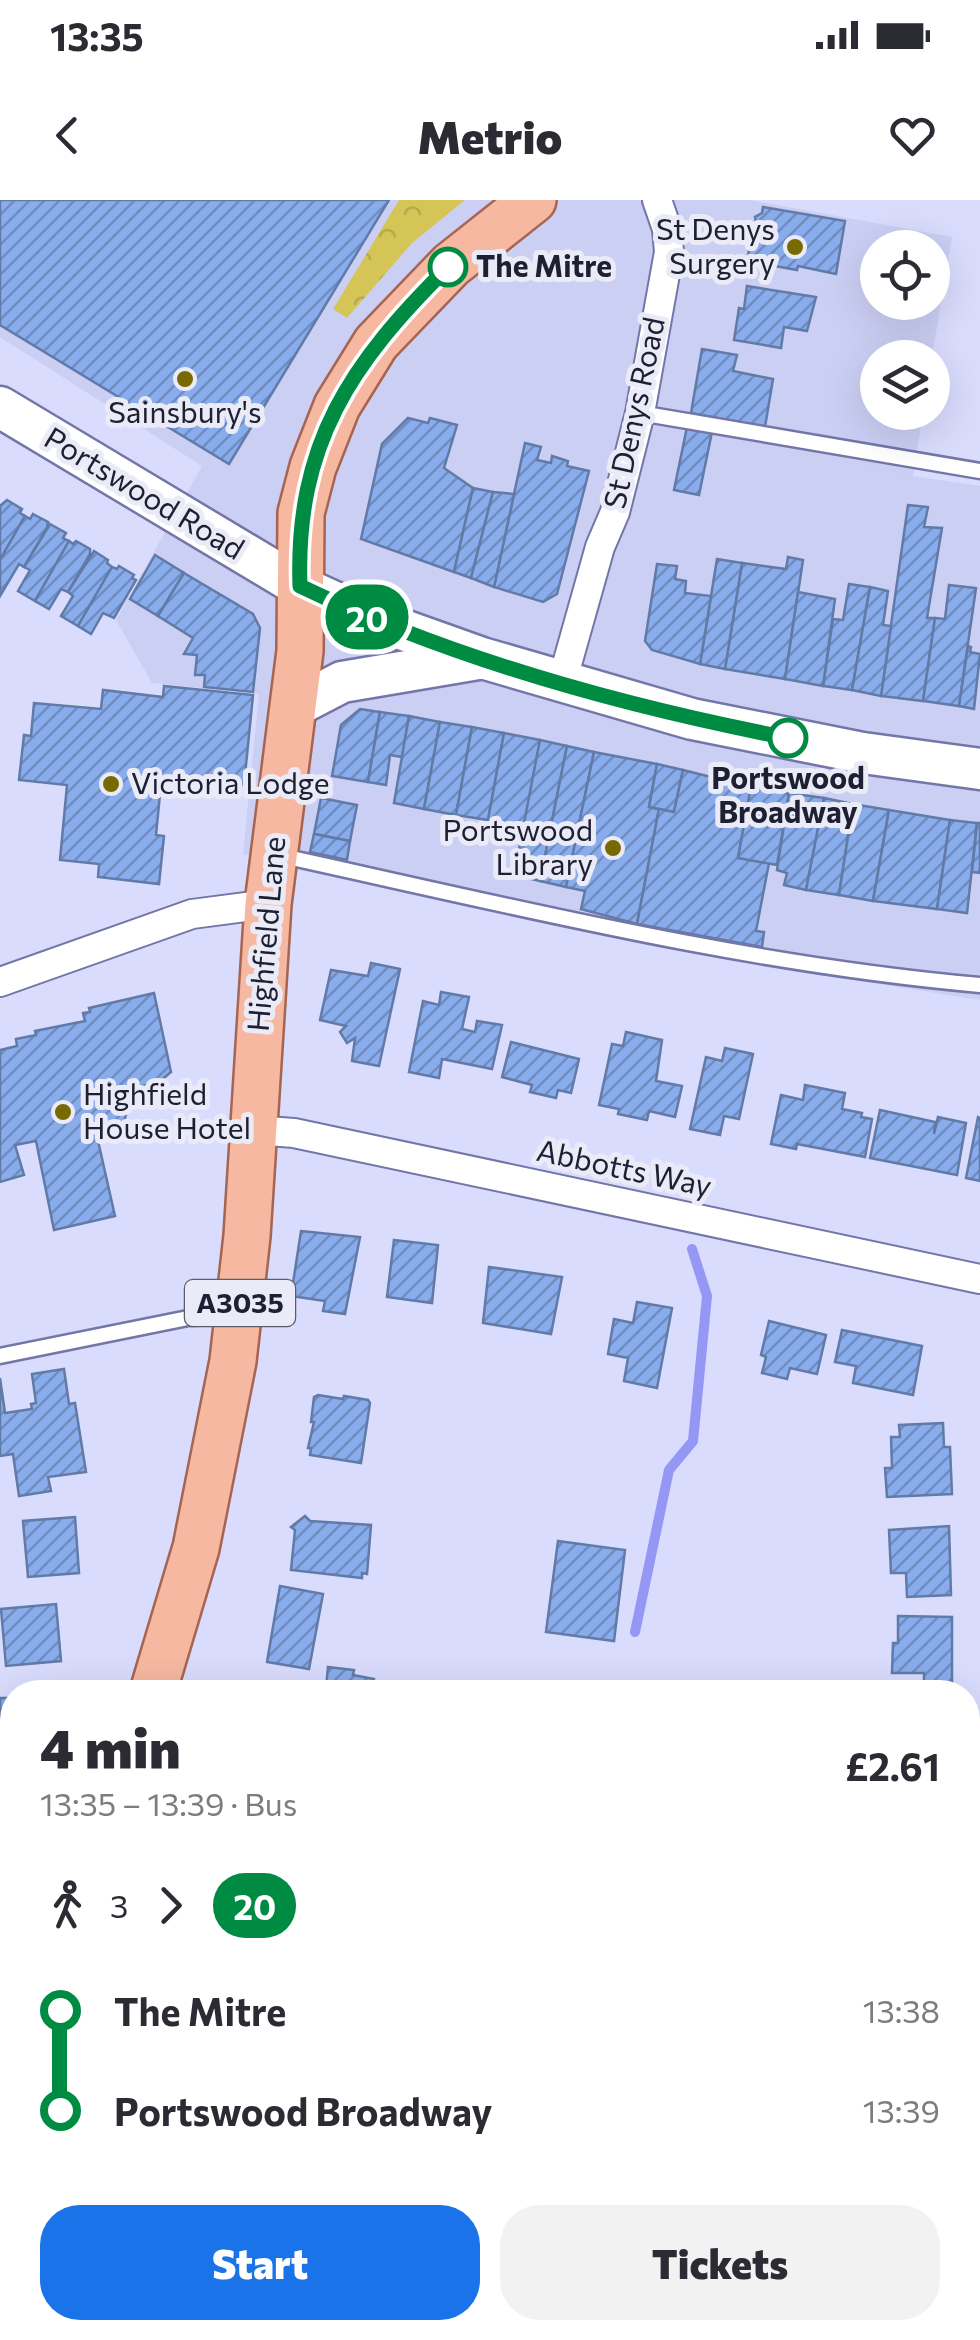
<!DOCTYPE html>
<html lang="en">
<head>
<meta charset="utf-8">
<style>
  body { margin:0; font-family:Commissioner,sans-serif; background:#f2f2f3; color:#2b2b33; height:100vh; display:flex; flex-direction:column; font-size:38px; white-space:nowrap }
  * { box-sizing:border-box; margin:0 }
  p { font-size:32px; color:#7c7c81 }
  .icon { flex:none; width:55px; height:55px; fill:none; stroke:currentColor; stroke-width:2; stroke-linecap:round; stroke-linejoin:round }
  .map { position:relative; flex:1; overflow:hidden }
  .drawer { position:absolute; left:0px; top:1480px; width:980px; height:660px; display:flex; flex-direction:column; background:#fff; border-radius:40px 40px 0 0; box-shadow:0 10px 40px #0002 }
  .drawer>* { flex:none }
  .badge { padding:0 20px; border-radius:32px; font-size:35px; line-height:65px }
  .fabs { position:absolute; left:860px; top:30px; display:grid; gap:20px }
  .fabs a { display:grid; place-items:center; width:90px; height:90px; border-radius:50%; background:#fff; box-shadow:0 10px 40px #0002; font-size:50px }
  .map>.badge { position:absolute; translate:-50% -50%; box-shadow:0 0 0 5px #fff }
  .legs { display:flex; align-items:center; gap:15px; height:110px; padding:0 40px; font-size:32px }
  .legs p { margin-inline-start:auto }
  .overview { display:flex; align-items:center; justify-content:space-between; height:170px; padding:0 40px }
  h1 { font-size:55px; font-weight:800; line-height:75px }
  .primary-button { display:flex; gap:20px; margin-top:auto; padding:20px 40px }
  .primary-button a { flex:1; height:115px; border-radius:40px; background:#1a73e8; color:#fff; font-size:40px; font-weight:800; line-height:115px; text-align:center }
  .primary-button a+a { background:#f2f2f3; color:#2b2b33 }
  ul { padding:0 40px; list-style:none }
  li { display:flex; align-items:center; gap:35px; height:100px; font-size:38px }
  li i { display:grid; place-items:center; width:15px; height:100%; margin:0 12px; background:currentColor }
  li i::after { content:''; width:25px; height:25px; margin:-12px; border:8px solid; border-radius:50%; background:#fff }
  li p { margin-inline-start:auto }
  li:first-child i { background:linear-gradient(#0000 50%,currentColor 0) }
  li:last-child i { background:linear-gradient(currentColor 50%,#0000 0) }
  .status { display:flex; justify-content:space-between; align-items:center; height:70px; padding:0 50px; background:#fff; direction:ltr }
  .status svg { height:28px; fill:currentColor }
  header { display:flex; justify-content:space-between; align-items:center; height:130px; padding:0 40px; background:#fff; font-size:45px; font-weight:800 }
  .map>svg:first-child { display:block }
</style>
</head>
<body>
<div class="status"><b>13:35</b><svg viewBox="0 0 49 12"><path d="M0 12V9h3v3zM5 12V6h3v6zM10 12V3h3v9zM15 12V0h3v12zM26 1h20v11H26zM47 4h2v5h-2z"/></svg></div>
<header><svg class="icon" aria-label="back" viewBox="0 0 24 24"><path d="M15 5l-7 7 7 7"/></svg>Metrio<svg class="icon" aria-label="heart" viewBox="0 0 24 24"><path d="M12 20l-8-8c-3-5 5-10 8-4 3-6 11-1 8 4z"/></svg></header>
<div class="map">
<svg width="980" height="2140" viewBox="0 0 980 2140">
  <defs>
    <pattern id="forest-firs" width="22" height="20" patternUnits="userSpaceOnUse" patternTransform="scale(2.5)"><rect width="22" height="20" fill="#d5c557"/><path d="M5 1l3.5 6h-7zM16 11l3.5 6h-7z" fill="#b6a94c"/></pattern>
    <pattern id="park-crowns" width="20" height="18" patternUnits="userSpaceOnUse" patternTransform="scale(2.5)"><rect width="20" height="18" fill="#d5c557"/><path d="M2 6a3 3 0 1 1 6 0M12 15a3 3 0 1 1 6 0" fill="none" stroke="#b6a94c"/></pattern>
    <pattern id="building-hatch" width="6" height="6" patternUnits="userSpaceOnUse" patternTransform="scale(2.5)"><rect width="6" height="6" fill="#89adec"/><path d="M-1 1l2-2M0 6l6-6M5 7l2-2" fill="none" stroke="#6f8cc0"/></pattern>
  </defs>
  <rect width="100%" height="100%" fill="#d9dcfd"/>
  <path fill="#cbcff4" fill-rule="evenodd" d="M0 0H749L952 37 932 157 878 158V212L923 213 913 276 980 286V800L816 774 647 742 243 654 259 494 152 483 116 420 202 266 0 137ZM878 48H932V102H878Z"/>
  <path fill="#d5c557" d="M381 2128H616L614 2140H379Z"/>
  <path fill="url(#forest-firs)" d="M616 2128H780L781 2140H614Z"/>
  <path fill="url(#park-crowns)" d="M399 0H465L412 43 347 118 333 109Z"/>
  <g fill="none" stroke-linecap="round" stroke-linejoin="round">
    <g stroke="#9497f3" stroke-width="10">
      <path d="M635 1432 669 1270 693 1241 707 1096 692 1049"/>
      <path d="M446 2140 454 2128"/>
    </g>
  </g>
  <g fill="url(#building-hatch)" stroke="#617aa7" stroke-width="2.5">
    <path d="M0 0H389L229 264 0 125Z"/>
    <path d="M763 7 845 21 836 74 798 66 797 70 747 61 752 33H758L755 17 762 13Z"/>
    <path d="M747 86 816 97 807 131 784 127 781 148 734 140 739 108 744 109Z"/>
    <path d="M702 149 737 155 733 171 773 179 765 227 691 213Z"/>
    <path d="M408 218 428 223 430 218 457 225 444 268 473 288 454 372 361 339 382 244Z"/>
    <path d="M687 227 712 232 699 295 674 290Z"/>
    <path d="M525 243 541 247 537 260 551 263 552 256 568 261 567 266 589 271 557 394 543 402 494 387Z"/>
    <path d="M473 288 493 292 471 378 454 372Z"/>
    <path d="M493 292 514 294 494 387 471 378Z"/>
    <path d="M7 300 22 309 20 313 25 316 0 360V306Z"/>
    <path d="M908 305 928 307 924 327 942 328 927 418H935L923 501 881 496Z"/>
    <path d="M33 314 48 322 47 328 24 367 19 364 0 396V360L25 316 30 319Z"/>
    <path d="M50 324 66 333 63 338 69 341 35 401 18 391 30 370 24 367Z"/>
    <path d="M69 341 73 344 76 341 90 349V354L68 392 61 389 49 409 35 401Z"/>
    <path d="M94 351 108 360 107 363 112 367 78 426 61 416 73 396 68 392Z"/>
    <path d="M155 355 184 373 158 416 130 399Z"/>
    <path d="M788 357 803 360 785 479 725 469 742 363 786 369Z"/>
    <path d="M717 359 742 363 725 469 700 464Z"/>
    <path d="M657 364 677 366 675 379 686 381 685 393 711 396 700 464 652 450 645 441Z"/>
    <path d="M119 366 134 375 132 378 136 380 114 418 103 413 91 434 78 426 112 367 117 369Z"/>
    <path d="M184 373 253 414 260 428 253 492 204 487 205 475H195L197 455 184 454 193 438 158 416Z"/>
    <path d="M849 384 870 387 852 490 823 486 833 419 843 420Z"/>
    <path d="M949 385 976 388 959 506 923 501 935 418 945 419Z"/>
    <path d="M870 387 888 391 883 425 891 426 881 496 852 490Z"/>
    <path d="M798 392 835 399 823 486 785 479Z"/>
    <path d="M968 446 971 447 970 452 980 454 974 509 959 506Z"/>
    <path d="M164 486 253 495 244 585 208 581 207 588 161 584 156 635 164 636 159 684 98 677 99 664 60 660 67 585 19 580 24 535 31 536 34 503 101 509 103 490 163 497Z"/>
    <path d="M360 509 380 512 368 582 332 576 341 525Z"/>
    <path d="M380 512 409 516 402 557 390 555 386 585 368 582Z"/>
    <path d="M409 516 440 522 424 609 394 603Z"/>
    <path d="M440 522 472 527 456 615 424 609Z"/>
    <path d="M472 527 504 533 488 620 456 615Z"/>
    <path d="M504 533 540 540 524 627 488 620Z"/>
    <path d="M540 540 567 546 540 681 514 675Z"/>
    <path d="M567 546 594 552 566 687 540 681Z"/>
    <path d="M594 552 657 564 649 607 659 609 637 724 581 709 585 691 566 687Z"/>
    <path d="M657 564 683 570 674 612 649 607Z"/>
    <path d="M683 570 751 587 738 658 769 663 756 731 764 732 762 747 637 724 659 609 674 612Z"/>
    <path d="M751 587 789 593 777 665 738 658Z"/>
    <path d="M789 593 824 598 806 690 784 685 787 673 777 670Z"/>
    <path d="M321 598 357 605 350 641 314 634Z"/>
    <path d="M824 598 853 604 839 695 806 690Z"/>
    <path d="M853 604 889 610 873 701 839 695Z"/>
    <path d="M889 610 950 620 937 709 873 701Z"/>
    <path d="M950 620 977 623 967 713 937 709Z"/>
    <path d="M977 623H980V673L972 672Z"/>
    <path d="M314 634 350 641 347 660 310 652Z"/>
    <path d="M371 763 400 769 379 866 352 861 355 838 347 843 340 832 346 826 320 820 331 770 368 776Z"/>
    <path d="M441 792 469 797 462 829 475 832 477 821 502 825 492 869 442 859 439 878 409 872 423 801 439 805Z"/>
    <path d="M154 793 171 872 159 882 130 889 131 898 123 925 96 932 115 1016 54 1030 36 941 15 945 24 975 0 982V850L17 846 16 839 36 835 35 831 85 821 83 813 90 812 89 808Z"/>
    <path d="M626 832 662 840 656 881 682 886 675 917 649 911 647 920 618 914 619 909 599 905 612 844 623 846Z"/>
    <path d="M511 842 579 859 571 893 558 890 556 898 530 892 532 885 502 877Z"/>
    <path d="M725 848 753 854 739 919 724 916 720 935 690 929 706 857 722 861Z"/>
    <path d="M805 885 845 893 842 909 862 913 861 917 872 919 865 957 797 944 796 949 771 944 781 895 803 900Z"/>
    <path d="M880 910 935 922 934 934 938 917 966 923 957 975 870 958Z"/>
    <path d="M978 917 980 918V981L966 978Z"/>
    <path d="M301 1031 360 1037 345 1114 323 1111 325 1101 291 1096Z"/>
    <path d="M394 1040 438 1045 432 1103 387 1097Z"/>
    <path d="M489 1067 562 1077 551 1134 483 1123Z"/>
    <path d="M637 1102 672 1108 657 1188 624 1181 628 1158 608 1154 614 1119 633 1123Z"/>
    <path d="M769 1121 826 1135 817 1174 790 1168 787 1179 762 1173 766 1157 761 1155Z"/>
    <path d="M842 1130 922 1146 913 1195 853 1183 856 1166 835 1162Z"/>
    <path d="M64 1169 69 1204 75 1203 86 1272 48 1277 51 1291 19 1296 13 1254 0 1256V1178L5 1213 32 1209 31 1204 36 1203 32 1174Z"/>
    <path d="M318 1195 343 1199 344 1196 368 1200 370 1203 361 1263 310 1255 311 1248H308L314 1222H311L314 1197Z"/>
    <path d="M943 1223 944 1247H950L952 1294 887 1297 885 1268H892L891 1237H900L899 1225Z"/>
    <path d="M305 1316 310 1321 371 1325 367 1374 362 1373V1378L291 1370 295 1330 291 1327Z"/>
    <path d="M75 1317 79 1373 28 1377 23 1321Z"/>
    <path d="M949 1326 951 1395 907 1397 906 1373H891L889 1330Z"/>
    <path d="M558 1341 625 1350 614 1441 546 1432Z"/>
    <path d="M280 1386 323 1394 309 1469 267 1462Z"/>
    <path d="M56 1404 61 1461 6 1466 1 1409Z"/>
    <path d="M898 1416 952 1417V1491L924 1490V1473H892L893 1443H898Z"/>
    <path d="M328 1467 354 1470 353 1475 374 1479 373 1492H323L326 1488Z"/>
    <path d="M0 1498H12V1556L0 1557Z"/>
    <rect x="0" y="1592" width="12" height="41"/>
    <path d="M133 2128H206L204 2140H131Z"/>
    <path d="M808 2128H867L868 2140H808Z"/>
  </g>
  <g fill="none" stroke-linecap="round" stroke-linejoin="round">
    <g stroke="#7376a7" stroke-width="19">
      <g id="lane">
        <path d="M640 213 980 271"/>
        <path d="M278 655C511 706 743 764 980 785"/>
        <path d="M0 1156 188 1118 232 1116"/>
      </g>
    </g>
    <g stroke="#7376a7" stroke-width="32">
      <g id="street">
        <path d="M562 482 600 347 615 312 640 213 669 52 667 29 657 0"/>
        <path d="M0 782 192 714 268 704"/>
        <path d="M253 930 294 933 980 1079"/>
      </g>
    </g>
    <g stroke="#7376a7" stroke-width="45">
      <g id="secondary">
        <path d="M0 207 299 386 367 417 482 458 692 519 863 553 980 569"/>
        <path d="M294 507 342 482 478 459"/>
      </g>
    </g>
    <g stroke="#a66452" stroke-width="50">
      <g id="primary">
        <path d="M153 1492 196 1348 233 1161 247 1036 268 704 300 451 301 313 313 267 337 206 376 143 451 65 533 0"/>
        <path d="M32 2140 33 2128"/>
      </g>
    </g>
    <use href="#lane" stroke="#fff" stroke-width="14"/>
    <use href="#street" stroke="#fff" stroke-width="28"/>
    <use href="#secondary" stroke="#fff" stroke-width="40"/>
    <use href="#primary" stroke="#f6b8a1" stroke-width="45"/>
  </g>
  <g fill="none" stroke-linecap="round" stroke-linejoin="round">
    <g stroke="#fff" stroke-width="22">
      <path id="line-1" d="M448 67C351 163 295 244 300 386 452 459 622 506 788 538"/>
    </g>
    <use href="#line-1" stroke="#008b43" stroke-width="15"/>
  </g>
  <g fill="#776a02" stroke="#eaebf7" stroke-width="4">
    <circle cx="795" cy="47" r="10"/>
    <circle cx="185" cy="179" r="10"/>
    <circle cx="111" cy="584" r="10"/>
    <circle cx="613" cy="648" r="10"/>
    <circle cx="63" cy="912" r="10"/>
  </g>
  <g fill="#fff" stroke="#008b43" stroke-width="5">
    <circle cx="448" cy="67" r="18"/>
    <circle cx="788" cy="538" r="18"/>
  </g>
  <g text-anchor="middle" stroke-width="10" stroke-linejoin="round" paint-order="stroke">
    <rect fill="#eaebf7" stroke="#5a5c6d" stroke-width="2.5" x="185" y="1080" width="110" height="46" rx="8"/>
    <g font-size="28" font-weight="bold" fill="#1d1f32">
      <text x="240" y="1113">A3035</text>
    </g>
    <g font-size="30" fill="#1d1f32" stroke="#eaebf7" text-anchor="end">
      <text x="775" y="40">St Denys<tspan x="775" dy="34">Surgery</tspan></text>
      <text x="185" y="223" text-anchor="middle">Sainsbury's</text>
      <text x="131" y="594" text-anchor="start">Victoria Lodge</text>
      <text x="593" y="641">Portswood<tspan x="593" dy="34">Library</tspan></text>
      <text x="83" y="905" text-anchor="start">Highfield<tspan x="83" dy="34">House Hotel</tspan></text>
    </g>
    <g font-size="30" font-weight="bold" fill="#1d1f32" stroke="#eaebf7" text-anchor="start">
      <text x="476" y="77">The Mitre</text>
      <text x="788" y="589" text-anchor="middle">Portswood<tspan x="788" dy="34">Broadway</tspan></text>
    </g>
    <g font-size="30" fill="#1d1f32" stroke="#eaebf7">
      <text transform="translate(635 213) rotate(-78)" y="10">St Denys Road</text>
      <text transform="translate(144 294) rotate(31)" y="10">Portswood Road</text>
      <text transform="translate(267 734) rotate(-85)" y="10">Highfield Lane</text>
      <text transform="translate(624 969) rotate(12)" y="10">Abbotts Way</text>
    </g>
  </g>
</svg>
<div class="fabs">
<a><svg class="icon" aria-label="locate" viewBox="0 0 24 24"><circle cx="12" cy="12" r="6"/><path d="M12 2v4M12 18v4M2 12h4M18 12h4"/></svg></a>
<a><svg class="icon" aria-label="layers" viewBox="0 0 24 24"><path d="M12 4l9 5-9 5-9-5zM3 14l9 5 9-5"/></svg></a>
</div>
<b class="badge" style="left:367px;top:417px;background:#008b43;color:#fff">20</b>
<section class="drawer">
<div class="overview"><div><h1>4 min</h1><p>13:35 – 13:39 · Bus</p></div><b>£2.61</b></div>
<div class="legs"><svg class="icon" aria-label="walk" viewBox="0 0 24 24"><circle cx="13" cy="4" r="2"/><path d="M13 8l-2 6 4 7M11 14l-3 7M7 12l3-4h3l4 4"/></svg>3<svg class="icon" aria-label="forward" viewBox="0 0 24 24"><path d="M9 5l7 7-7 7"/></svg><b class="badge" style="background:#008b43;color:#fff">20</b></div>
<ul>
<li><i style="color:#008b43"></i><b>The Mitre</b><p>13:38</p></li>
<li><i style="color:#008b43"></i><b>Portswood Broadway</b><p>13:39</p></li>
</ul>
<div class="primary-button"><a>Start</a><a>Tickets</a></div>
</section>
</div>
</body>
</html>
